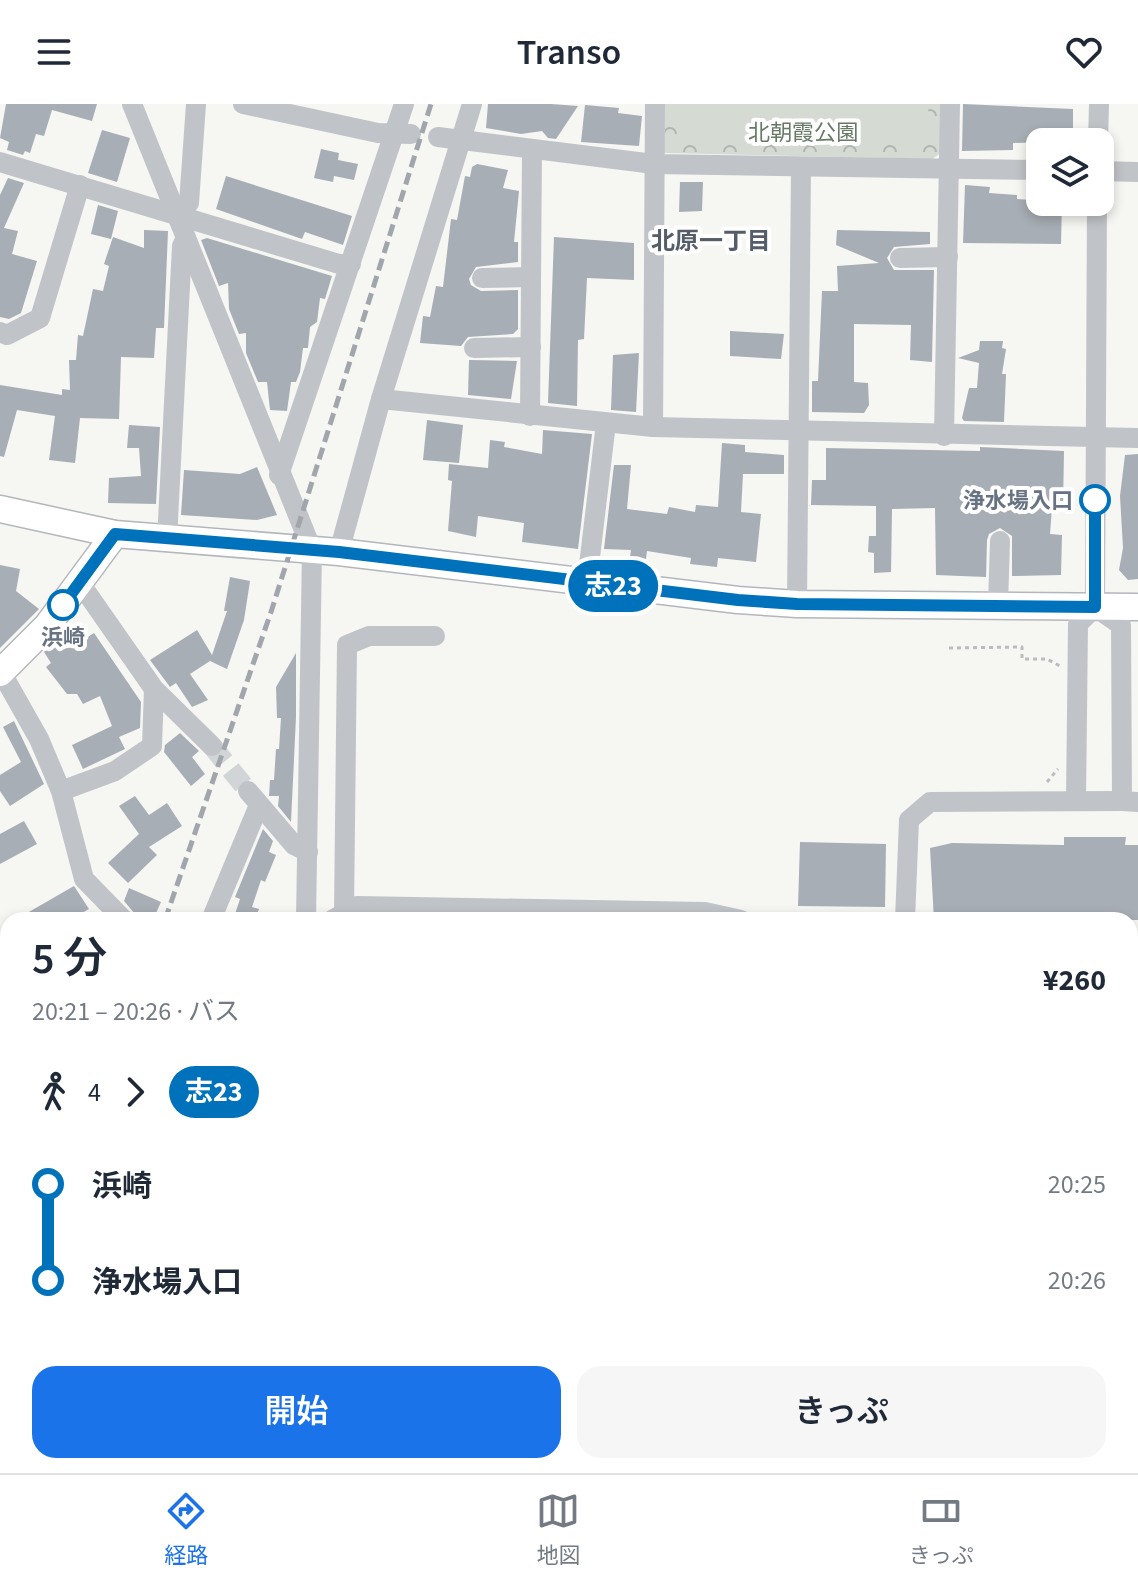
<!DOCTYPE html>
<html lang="ja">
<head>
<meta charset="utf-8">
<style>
  body { margin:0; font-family:"Source Sans 3","Noto Sans JP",sans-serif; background:#f6f6f7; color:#1f2937; height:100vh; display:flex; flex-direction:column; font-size:30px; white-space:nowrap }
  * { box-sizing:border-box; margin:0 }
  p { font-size:26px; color:#747a83 }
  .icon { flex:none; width:44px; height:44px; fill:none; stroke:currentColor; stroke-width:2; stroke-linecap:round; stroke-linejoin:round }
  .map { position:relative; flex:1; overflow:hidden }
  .sheet { position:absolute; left:0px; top:808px; width:1138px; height:562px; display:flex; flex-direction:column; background:#fff; border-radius:24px 24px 0 0; box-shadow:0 4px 12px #0003 }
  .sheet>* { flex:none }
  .badge { padding:0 16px; border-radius:26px; font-size:28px; line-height:52px }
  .buttons { position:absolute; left:1026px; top:24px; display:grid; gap:16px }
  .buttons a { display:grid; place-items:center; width:88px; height:88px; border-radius:16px; background:#fff; box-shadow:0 4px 12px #0003; font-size:40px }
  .map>.badge { position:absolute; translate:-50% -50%; box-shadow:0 0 0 4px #fff }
  .legs { display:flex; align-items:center; gap:12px; height:88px; padding:0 32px; font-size:26px }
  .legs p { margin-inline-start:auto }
  .head { display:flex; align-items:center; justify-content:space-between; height:136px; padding:0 32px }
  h1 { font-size:44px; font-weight:600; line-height:60px }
  .button { display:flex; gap:16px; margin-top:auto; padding:16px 32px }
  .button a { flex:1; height:92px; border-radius:24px; background:#1a73e8; color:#fff; font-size:32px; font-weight:600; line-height:92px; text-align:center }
  .button a+a { background:#f6f6f7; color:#1f2937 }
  ul { padding:0 32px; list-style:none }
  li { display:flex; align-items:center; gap:28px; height:96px; font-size:30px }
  li i { display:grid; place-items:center; width:12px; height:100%; margin:0 10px; background:currentColor }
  li i::after { content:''; width:20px; height:20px; margin:-10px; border:6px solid; border-radius:50%; background:#fff }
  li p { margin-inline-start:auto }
  li:first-child i { background:linear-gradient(#0000 50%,currentColor 0) }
  li:last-child i { background:linear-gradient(currentColor 50%,#0000 0) }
  header { display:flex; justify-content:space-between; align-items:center; height:104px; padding:0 32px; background:#fff; font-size:36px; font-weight:600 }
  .menu { display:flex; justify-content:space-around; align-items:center; height:112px; border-top:2px solid #e0e1e3; background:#fff; font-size:22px; color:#747a83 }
  .menu a { display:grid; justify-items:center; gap:4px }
  .menu .on { color:#1a73e8 }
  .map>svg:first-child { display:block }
</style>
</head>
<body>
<header><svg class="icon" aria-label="menu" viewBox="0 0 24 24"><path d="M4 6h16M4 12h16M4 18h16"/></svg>Transo<svg class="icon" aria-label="heart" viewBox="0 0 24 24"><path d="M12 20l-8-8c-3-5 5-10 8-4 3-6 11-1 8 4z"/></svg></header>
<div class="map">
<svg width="1138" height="1369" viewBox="0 0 1138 1369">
  <defs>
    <pattern id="park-crowns" width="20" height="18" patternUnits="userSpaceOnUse" patternTransform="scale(2)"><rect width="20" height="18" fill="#d5dbd3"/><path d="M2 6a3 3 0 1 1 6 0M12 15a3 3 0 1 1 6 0" fill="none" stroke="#b1b6b1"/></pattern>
    <pattern id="water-rules" width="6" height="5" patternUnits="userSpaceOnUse" patternTransform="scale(2)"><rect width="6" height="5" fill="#bac2c8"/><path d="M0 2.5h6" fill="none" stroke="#9ba2a8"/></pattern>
  </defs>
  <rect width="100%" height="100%" fill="#f6f6f3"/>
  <path fill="url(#park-crowns)" d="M665 0H942L941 49 932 55 664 49Z"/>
  <path fill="#d5dbd3" d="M680 0H928L929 26 914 40 680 36Z"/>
  <g fill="url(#water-rules)">
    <rect x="1130" y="866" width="8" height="143"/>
    <path d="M1130 1179H1138V1320L1130 1319Z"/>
  </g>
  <g fill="#a8aeb5">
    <path d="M6 0H97L92 17 52 6 44 32 36 30 30 49 25 47 23 51 7 46 9 38 0 34Z"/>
    <path d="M488 0H551L578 2 556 35 548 34 542 27 521 30 486 24Z"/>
    <path d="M963 0 1073 5V37L1013 39V46L962 47Z"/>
    <path d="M585 1 619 4 618 9 642 12 639 42 581 38Z"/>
    <path d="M102 26 130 34 117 78 88 69Z"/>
    <path d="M321 45 339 49 338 56 358 60 354 76 334 72 333 78 314 74Z"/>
    <path d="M477 60 508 66 503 84 519 87 514 138H518V158L476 163 469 175 471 181 481 187 518 186V225L513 230 468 233 461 242 420 239 423 212 430 213 436 182 443 183 451 115 457 116 465 72 470 73 472 63Z"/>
    <path d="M226 72 352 112 343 141 305 128 302 135 216 105Z"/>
    <path d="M8 74 24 79 4 124 18 127 12 150 37 157 21 209 9 215 0 213V91Z"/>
    <path d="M680 78H703L702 107 679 108Z"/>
    <path d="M965 81 990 83 989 89 1017 91V95L1062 98 1061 140 963 139Z"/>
    <path d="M98 101 118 107 111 135 91 130Z"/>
    <path d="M144 126 168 127 164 224H156L154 254 121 253 119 315 80 314 75 359 49 356 55 312 17 306 4 353 0 352V281L62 291V285L70 286 69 256H76L78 231 83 232 93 185 103 187 109 162 104 160 113 133 144 144Z"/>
    <path d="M837 126 930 128V140L894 143 887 154 894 166H934L932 258 910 256 911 221 854 220V278L868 279 869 301 864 309 812 308V277H818L822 187H838L837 162 879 159 836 141Z"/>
    <path d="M554 133 634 139V176L587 174 584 235 578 236 577 302 548 299Z"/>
    <path d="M207 134 332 172 325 195 320 194 317 218 310 223 308 244H303L300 268 296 278H291L287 307 270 306 267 278H258L246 249V229L239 230 229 205 228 179 219 182 201 136Z"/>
    <path d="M730 227 784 230 781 255 730 252Z"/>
    <path d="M980 237H1003L1002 244 1006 245 1002 270H1006L1004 318 964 317 962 314 969 284H977L979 259 958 254 979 246Z"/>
    <path d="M639 249 636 308 611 306 613 251Z"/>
    <path d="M469 256 517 257 511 295 468 291Z"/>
    <path d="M427 316 463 321 459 359 423 356Z"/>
    <path d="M129 321 160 323 156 400 108 399 109 374 141 372 139 344H127Z"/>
    <path d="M543 326 592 330 578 445 522 438 524 419 478 412 476 433 448 427 452 377 448 376 449 360 488 364 490 336 505 338 504 343 542 350Z"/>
    <path d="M722 339 745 341V348L784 351V370H743L741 408 761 410 756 458 718 454 717 463 690 460 691 454 647 447 646 455 630 453 631 446 604 445 614 361H631L627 405 667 410 669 403 695 408 696 401 718 403Z"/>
    <path d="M980 343 1064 347 1063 403H1052L1050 430 1062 431 1061 471 1012 472V432L1000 424 989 430 987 436 986 473 936 471 935 404 892 405 891 468 874 469V449L868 448 869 432H876V402L811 401 812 376H826V344L980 347Z"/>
    <path d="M1138 350V475L1128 476 1119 466 1123 444 1120 392 1125 351Z"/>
    <path d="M257 363 277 411 257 416 181 411 184 366 240 370Z"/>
    <path d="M0 461 20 465 16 487 39 505 0 544Z"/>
    <path d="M230 473 250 477 244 516 227 565 210 557 190 570 208 596 192 603 176 579 170 583 150 556 197 526 212 551 227 507H224Z"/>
    <path d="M62 529 72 543 94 529 141 598 140 624 119 633 125 645 83 665 72 641 112 622 100 592 83 600 77 590H67L46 563 51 559 44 548Z"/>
    <path d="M296 549V613L291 718 278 702 279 692H269L270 676H274L276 645H279L281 614H277L276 583Z"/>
    <path d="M14 617 44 680 10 702 0 687V671L21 658 3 623Z"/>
    <path d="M180 629 199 647 192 653 205 670 191 682 164 648 165 641Z"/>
    <path d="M135 692 149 711 167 699 182 722 149 743 157 751 128 779 108 759 139 730 119 702Z"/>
    <path d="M24 717 37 740 0 760V730Z"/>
    <path d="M263 725 273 737 269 748 276 751 265 778 261 776 252 803 259 805 255 816H233L240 795 235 793Z"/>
    <path d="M1064 733H1126L1125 741H1138V816H934L930 744 952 739 1064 741Z"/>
    <path d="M800 738 886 740 885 803 798 802Z"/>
    <path d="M74 782 89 805 69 816H15Z"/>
    <path d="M129 784 161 798 153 816 135 810 124 797Z"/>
  </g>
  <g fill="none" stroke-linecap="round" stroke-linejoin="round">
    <path stroke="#d2d5d7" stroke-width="20" stroke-dasharray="20 10" stroke-linecap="butt" d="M212 642 248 687"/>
    <g stroke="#b3b6bb" stroke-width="29">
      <g id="major">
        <path d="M0 405 115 430 339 448 738 496 797 500 1138 503"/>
        <path d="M0 569 47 522 115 430"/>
      </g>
    </g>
    <g stroke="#babcbf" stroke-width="3" stroke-dasharray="4 4" stroke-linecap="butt">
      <path d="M949 544 1022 543V555H1047L1060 562"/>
      <path d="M1047 678 1058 665"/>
    </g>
    <g stroke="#c0c3c7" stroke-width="20">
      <path d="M132 0 312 446 306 816"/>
      <path d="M243 0 378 29 411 30"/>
      <path d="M438 33 654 60 1040 66"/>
      <path d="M1098 38 1099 0"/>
      <path d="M0 58 339 160H351"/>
      <path d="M1100 67 1138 68"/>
      <path d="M177 112 189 99 196 0"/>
      <path d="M900 154 948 153"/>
      <path d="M482 174 531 173"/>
      <path d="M0 228 7 231 40 214 80 81"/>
      <path d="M474 244 531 243"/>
      <path d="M381 295 653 323 1138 334"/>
      <path d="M530 312 532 45"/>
      <path d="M653 323 655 0"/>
      <path d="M944 332 950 0"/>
      <path d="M279 371 404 0"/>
      <path d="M167 436 182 142 186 134"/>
      <path d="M339 448 381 295 472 0"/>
      <path d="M587 478 606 319"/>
      <path d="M80 479 154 585 212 642"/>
      <path d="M797 500 801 63"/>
      <path d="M998 501 1000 437"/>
      <path d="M1095 503 1121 521 1122 697 1138 698"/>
      <path d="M0 566 39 635 61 687 84 775 124 816"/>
      <path d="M61 687 115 667 152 642 154 585"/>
      <path d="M248 687 294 741 308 748"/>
      <path d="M1076 697 1078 520 1095 503 1097 98"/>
      <path d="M344 809 347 541 369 532H435"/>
      <path d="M211 816 259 701"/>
      <path d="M332 816 357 802 705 808 741 816"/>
      <path d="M905 816 909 716 930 698 1122 697"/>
      <path d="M1130 841H1138"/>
      <path d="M0 914 8 910"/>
      <path d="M0 1148 8 1133"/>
      <path d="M0 1249 8 1234"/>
      <path d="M0 1342 8 1337"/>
      <path d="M1130 1354 1138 1358"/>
      <path d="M86 1362 93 1369"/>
      <path d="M299 1362V1369"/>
      <path d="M705 1362 999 1369"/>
      <path d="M239 1369 243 1362"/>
      <path d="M338 1369 340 1362"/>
      <path d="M1018 1369 1037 1362"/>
    </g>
    <use href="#major" stroke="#fff" stroke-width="26"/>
    <g stroke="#a1a6ac" stroke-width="5" stroke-dasharray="12 6" stroke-linecap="butt">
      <path d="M165 816 272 505 431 0"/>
      <path d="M0 1187 8 1171"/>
      <path d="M0 1214 8 1198"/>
    </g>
  </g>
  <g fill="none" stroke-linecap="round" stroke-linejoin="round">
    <g stroke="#fff" stroke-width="18">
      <path id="line-1" d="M63 501 115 430 339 448 738 496 797 500 1095 503V396"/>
    </g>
    <use href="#line-1" stroke="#0072bc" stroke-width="12"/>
  </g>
  <g fill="#fff" stroke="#0072bc" stroke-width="4">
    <circle cx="1095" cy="396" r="14"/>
    <circle cx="63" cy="501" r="14"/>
  </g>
  <g text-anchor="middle" stroke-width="8" stroke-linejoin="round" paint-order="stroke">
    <g font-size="22" fill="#677a66" stroke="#fff">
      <text x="803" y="36">北朝霞公園</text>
    </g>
    <g font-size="22" font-weight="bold" fill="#677282" stroke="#fff" text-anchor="end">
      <text x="1073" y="404">浄水場入口</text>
      <text x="63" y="541" text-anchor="middle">浜崎</text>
    </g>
    <g font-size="24" font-weight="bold" fill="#555d68" stroke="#fff">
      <text x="711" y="145">北原一丁目</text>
    </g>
  </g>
</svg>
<div class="buttons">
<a><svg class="icon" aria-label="layers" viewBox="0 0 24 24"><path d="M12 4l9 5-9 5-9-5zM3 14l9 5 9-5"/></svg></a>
</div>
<b class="badge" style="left:613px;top:482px;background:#0072bc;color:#fff">志23</b>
<section class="sheet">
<div class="head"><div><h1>5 分</h1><p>20:21 – 20:26 · バス</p></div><b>¥260</b></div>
<div class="legs"><svg class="icon" aria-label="walk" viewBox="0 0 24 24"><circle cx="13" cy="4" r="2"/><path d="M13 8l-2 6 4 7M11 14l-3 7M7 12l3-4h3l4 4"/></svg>4<svg class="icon" aria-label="forward" viewBox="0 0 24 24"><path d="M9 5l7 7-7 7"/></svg><b class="badge" style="background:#0072bc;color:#fff">志23</b></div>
<ul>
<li><i style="color:#0072bc"></i><b>浜崎</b><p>20:25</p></li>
<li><i style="color:#0072bc"></i><b>浄水場入口</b><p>20:26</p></li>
</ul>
<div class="button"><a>開始</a><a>きっぷ</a></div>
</section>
</div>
<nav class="menu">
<a class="on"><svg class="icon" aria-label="directions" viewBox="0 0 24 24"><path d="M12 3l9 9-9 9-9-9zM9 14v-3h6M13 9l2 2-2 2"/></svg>経路</a>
<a><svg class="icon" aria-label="map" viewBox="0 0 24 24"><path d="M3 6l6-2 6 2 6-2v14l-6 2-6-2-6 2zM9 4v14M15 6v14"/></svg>地図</a>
<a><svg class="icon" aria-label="tickets" viewBox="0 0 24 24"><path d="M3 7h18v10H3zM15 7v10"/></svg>きっぷ</a>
</nav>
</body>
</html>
